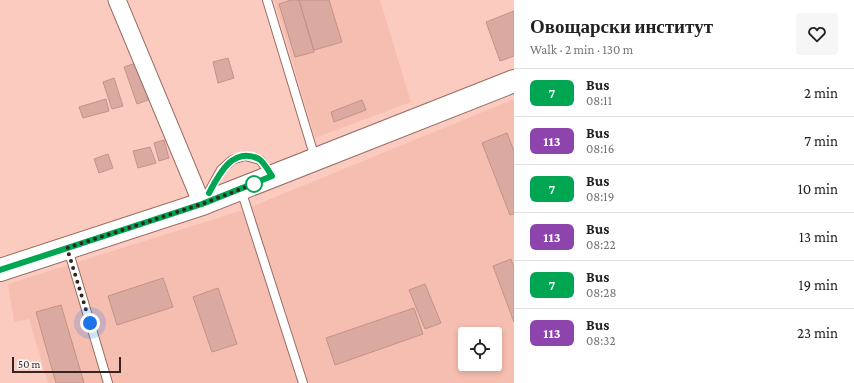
<!DOCTYPE html>
<html lang="en">
<head>
<meta charset="utf-8">
<style>
  body { margin:0; font-family:"Crimson Pro",serif; background:#f6f6f6; color:#222; height:100vh; display:flex; flex-direction:column; font-size:15px; white-space:nowrap }
  * { box-sizing:border-box; margin:0 }
  p { font-size:13px; color:#767676 }
  .icon { flex:none; width:22px; height:22px; fill:none; stroke:currentColor; stroke-width:2; stroke-linecap:round; stroke-linejoin:round }
  .map { position:relative; flex:1; overflow:hidden }
  .side { display:flex; flex-direction:column; background:#fff; width:340px }
  .side>* { flex:none }
  .badge { padding:0 8px; border-radius:6px; font-size:14px; line-height:26px }
  .controls { position:absolute; left:458px; top:327px; display:grid; gap:8px }
  .controls a { display:grid; place-items:center; width:44px; height:44px; border-radius:4px; background:#fff; box-shadow:0 2px 6px #0003; font-size:20px }
  .scale { position:absolute; left:12px; bottom:10px; width:109px; box-sizing:border-box; padding-left:4px; border:2px solid #362420; border-top:0; font-size:11px; line-height:14px; white-space:nowrap; color:#362420; -webkit-text-stroke:3px #fdf8f6; paint-order:stroke }
  .you { position:absolute; width:20px; height:20px; margin:-10px; border:3px solid #fff; border-radius:50%; background:#1a73e8; box-shadow:0 0 0 6px #1a73e833 }
  .map>.badge { position:absolute; translate:-50% -50%; box-shadow:0 0 0 2px #fff }
  .round { display:grid; place-items:center; flex:none; width:42px; height:42px; border-radius:4px; background:#f6f6f6 }
  .headline { display:flex; align-items:center; justify-content:space-between; height:68px; padding:0 16px }
  h1 { font-size:19px; font-weight:600; line-height:30px }
  ul { padding:0; list-style:none }
  li { display:flex; align-items:center; gap:12px; height:48px; padding:0 16px; border-top:1px solid #e0e0e0 }
  li div { flex:1 }
  li b { display:block; font-size:15px }
  li em { font-style:normal }
  li .badge { min-width:44px; font-weight:700; text-align:center }
  main { display:flex; flex:1; min-height:0 }
  .map>svg:first-child { display:block }
</style>
</head>
<body>
<main>
<div class="map">
<svg width="514" height="383" viewBox="0 0 514 383">
  <rect width="100%" height="100%" fill="#fccbc0"/>
  <g fill="#f6beb1" fill-rule="evenodd">
    <path d="M274 0H380L411 102 315 138Z"/>
    <path d="M514 99V383H48L29 319 14 322 8 284 246 209ZM465 334H495V364H465Z"/>
  </g>
  <g fill="#daaaa0" stroke="#c19389">
    <path d="M291 0H299L314 52 295 57 279 4Z"/>
    <path d="M299 0H329L342 42 314 50Z"/>
    <path d="M514 11V56L500 61 486 22Z"/>
    <path d="M228 58 234 78 218 83 213 62Z"/>
    <path d="M139 62 151 99 137 104 124 67Z"/>
    <path d="M114 78 123 106 112 109 103 82Z"/>
    <path d="M106 99 109 111 83 118 79 107Z"/>
    <path d="M362 100 366 110 334 122 331 112Z"/>
    <path d="M507 133 514 151V214L510 215 482 143Z"/>
    <path d="M164 140 169 158 159 161 154 143Z"/>
    <path d="M150 147 156 163 138 168 133 151Z"/>
    <path d="M108 154 113 168 99 173 94 159Z"/>
    <path d="M511 259 514 268V322L493 266Z"/>
    <path d="M163 278 173 307 117 325 108 296Z"/>
    <path d="M425 284 441 323 425 329 409 290Z"/>
    <path d="M218 288 237 344 212 352 193 297Z"/>
    <path d="M61 305 84 383H56L36 312Z"/>
    <path d="M414 308 423 334 335 365 326 338Z"/>
  </g>
  <g fill="none" stroke-linecap="round" stroke-linejoin="round">
    <g stroke="#996d64" stroke-width="10">
      <g id="lane">
        <path d="M267 0 315 158"/>
        <path d="M241 190 303 383"/>
        <path d="M206 197 221 170 232 160 245 156 260 160 272 176"/>
        <path d="M68 249 108 383"/>
      </g>
    </g>
    <g stroke="#996d64" stroke-width="19">
      <path id="street" d="M117 0 202 204"/>
    </g>
    <g stroke="#996d64" stroke-width="24">
      <path id="secondary" d="M0 270 202 204 514 81"/>
    </g>
    <use href="#lane" stroke="#fff" stroke-width="8"/>
    <use href="#street" stroke="#fff" stroke-width="17"/>
    <use href="#secondary" stroke="#fff" stroke-width="22"/>
  </g>
  <g fill="none" stroke-linecap="round" stroke-linejoin="round">
    <g stroke="#fff" stroke-width="9">
      <path id="line" d="M0 270 202 204 272 176C269 172 264 162 259 159 233 146 219 174 209 193"/>
    </g>
    <use href="#line" stroke="#00a651" stroke-width="6"/>
    <path stroke="#362420" stroke-width="4" stroke-dasharray="0 7.2" d="M90 323 67 248 202 204 254 184"/>
  </g>
  <circle fill="#fff" stroke="#00a651" stroke-width="2" cx="254" cy="184" r="8"/>
</svg>
<div class="controls">
<a><svg class="icon" aria-label="locate" viewBox="0 0 24 24"><circle cx="12" cy="12" r="6"/><path d="M12 2v4M12 18v4M2 12h4M18 12h4"/></svg></a>
</div>
<div class="scale">50 m</div>
<div class="you" style="left:90px;top:323px"></div>
</div>
<section class="side">
<div class="headline"><div><h1>Овощарски институт</h1><p>Walk · 2 min · 130 m</p></div><a class="round"><svg class="icon" aria-label="heart" viewBox="0 0 24 24"><path d="M12 20l-8-8c-3-5 5-10 8-4 3-6 11-1 8 4z"/></svg></a></div>
<ul>
<li><span class="badge" style="background:#00a651;color:#fff">7</span><div><b>Bus</b><p>08:11</p></div><em>2 min</em></li>
<li><span class="badge" style="background:#8e44ad;color:#fff">113</span><div><b>Bus</b><p>08:16</p></div><em>7 min</em></li>
<li><span class="badge" style="background:#00a651;color:#fff">7</span><div><b>Bus</b><p>08:19</p></div><em>10 min</em></li>
<li><span class="badge" style="background:#8e44ad;color:#fff">113</span><div><b>Bus</b><p>08:22</p></div><em>13 min</em></li>
<li><span class="badge" style="background:#00a651;color:#fff">7</span><div><b>Bus</b><p>08:28</p></div><em>19 min</em></li>
<li><span class="badge" style="background:#8e44ad;color:#fff">113</span><div><b>Bus</b><p>08:32</p></div><em>23 min</em></li>
</ul>
</section>
</main>
</body>
</html>
